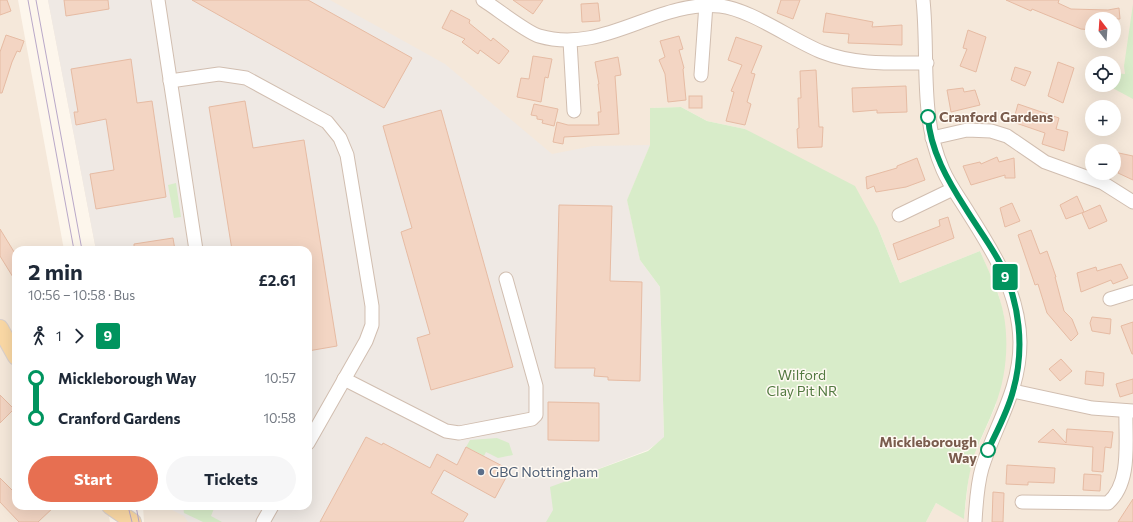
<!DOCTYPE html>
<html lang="en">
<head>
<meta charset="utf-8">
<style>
  body { margin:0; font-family:Commissioner,sans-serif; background:#f6f6f7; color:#1f2937; height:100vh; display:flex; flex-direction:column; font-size:15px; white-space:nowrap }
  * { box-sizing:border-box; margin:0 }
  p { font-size:13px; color:#747a83 }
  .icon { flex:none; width:22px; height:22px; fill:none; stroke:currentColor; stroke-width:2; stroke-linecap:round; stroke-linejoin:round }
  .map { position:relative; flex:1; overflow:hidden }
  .side { position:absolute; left:12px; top:246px; width:300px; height:264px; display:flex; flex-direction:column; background:#fff; border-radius:12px; box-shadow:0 4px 16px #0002 }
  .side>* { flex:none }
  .badge { padding:0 8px; border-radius:3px; font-size:14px; line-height:26px }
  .needle { width:26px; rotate:343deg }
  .tools { position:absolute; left:1085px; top:12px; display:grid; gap:8px }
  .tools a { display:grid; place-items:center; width:36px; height:36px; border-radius:50%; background:#fff; box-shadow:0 4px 16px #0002; font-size:20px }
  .map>.badge { position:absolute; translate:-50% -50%; box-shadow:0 0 0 2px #fff }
  .legs { display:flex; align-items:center; gap:6px; height:44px; padding:0 16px; font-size:13px }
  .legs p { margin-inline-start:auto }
  .summary { display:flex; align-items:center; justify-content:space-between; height:68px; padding:0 16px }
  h1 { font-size:22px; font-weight:700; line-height:30px }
  .button { display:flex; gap:8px; margin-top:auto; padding:8px 16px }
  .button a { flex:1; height:46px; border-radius:24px; background:#e76f51; color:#fff; font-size:16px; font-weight:700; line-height:46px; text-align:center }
  .button a+a { background:#f6f6f7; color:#1f2937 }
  ul { padding:0 16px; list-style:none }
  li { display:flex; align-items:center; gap:14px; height:40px; font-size:15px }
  li i { display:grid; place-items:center; width:6px; height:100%; margin:0 5px; background:currentColor }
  li i::after { content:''; width:10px; height:10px; margin:-5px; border:3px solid; border-radius:50%; background:#fff }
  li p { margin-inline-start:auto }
  li:first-child i { background:linear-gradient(#0000 50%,currentColor 0) }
  li:last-child i { background:linear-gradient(currentColor 50%,#0000 0) }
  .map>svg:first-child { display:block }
</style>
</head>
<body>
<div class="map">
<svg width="1133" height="522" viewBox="0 0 1133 522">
  <rect width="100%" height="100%" fill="#fdf6ec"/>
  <g fill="#f5e8da" fill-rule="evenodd">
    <path d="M0 0H18L64 250H16V506H107L110 522H0Z"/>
    <path d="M48 0H1133V522H926L936 503 964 518 969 474 975 453 996 405 1004 316 998 293 980 251 900 283 878 228 745 129 707 121 681 107 650 108V145L627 200 640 260 563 522H144L143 506H308V250H96ZM1092 19H1114V41H1092ZM1092 63H1114V85H1092ZM1092 107H1114V129H1092ZM1092 151H1114V173H1092Z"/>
  </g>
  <path fill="#efe9e4" d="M48 0H330L445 64 552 154 593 146 650 145 627 200 640 260 660 287 664 438 648 450 559 484 563 522H188L184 516 164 506H308V250H96Z"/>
  <g fill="#d8ecc9">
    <path d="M1133 4V99L1107 85H1114V73L1125 74 1124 66Z"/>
    <path d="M681 107 707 121 745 129 855 186 878 228 900 283 980 251C989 272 1000 293 1004 316 1009 345 1006 378 995 406 989 422 981 437 975 453 968 474 966 497 964 519L936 503 926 522H546L553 510 550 487 648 451 664 437 660 287 640 260 627 200 650 145V108Z"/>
    <path d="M176 183 181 217 174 218 168 185Z"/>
    <path d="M497 438 509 443 513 455 498 458 486 452 484 456 466 447 470 440Z"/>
    <path d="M183 506H215L211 516 222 522H203L184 513Z"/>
  </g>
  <g fill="#f3d5c3" stroke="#e6bba3">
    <path d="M0 0H7L11 11 0 15Z"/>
    <path d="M64 0H108L109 9 66 16Z"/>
    <path d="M192 0H308L412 58 384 108Z"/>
    <path d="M513 0H543L533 14Z"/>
    <path d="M781 0H800L793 19 777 13Z"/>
    <path d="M1006 0H1059L1058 3 1071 9 1108 10 1119 8 1120 19H1092V30L1081 29 1032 9 1031 11Z"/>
    <path d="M598 3 600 21 582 22 581 4Z"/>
    <path d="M451 10 470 20 469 23 491 41 493 38 509 51 499 64 480 50 478 54 462 42 465 39 442 28Z"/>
    <path d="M826 13 873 22 872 27 902 25V45L848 43 849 34 823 32Z"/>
    <path d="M968 30 986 37 976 72 960 66 967 49 963 48Z"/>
    <path d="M6 35 24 41 20 52 17 51 12 62 2 93H0V52Z"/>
    <path d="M679 36 683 49 679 50 684 68 683 69 686 100 668 102 665 74 659 60 665 57 660 41Z"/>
    <path d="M736 37 762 46 751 73 755 74 747 102 751 104 745 125 726 121 734 92 731 91 742 65 728 60Z"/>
    <path d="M533 56 552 59 548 78 545 77 541 102 517 97 521 78 529 79Z"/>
    <path d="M618 57 621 75 615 76 619 134 564 137 563 144 553 142 557 122 568 125H599L598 112H601L598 84H599L595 62Z"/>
    <path d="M131 59 137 103 152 101 166 197 96 209 90 174 114 170 106 119 76 125 74 112H78L71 69Z"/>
    <path d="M1058 62 1074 68 1063 103 1048 96Z"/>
    <path d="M1015 67 1031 72 1025 86 1011 80Z"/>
    <path d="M816 70 819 127H823L822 147 798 148 797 129 799 128 798 98H801L800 71Z"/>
    <path d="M906 86 907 112 877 113V110L853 112 852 88Z"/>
    <path d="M963 88 964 92 975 90 980 105 951 112 947 90Z"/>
    <rect x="689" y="96" width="13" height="12"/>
    <path d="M245 101 253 148 304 140 337 346 308 351V250H232L209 107Z"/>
    <path d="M534 104 558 109 554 126 542 123 543 120 537 119V116L531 115Z"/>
    <path d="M1018 104 1059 118 1056 129 1068 132 1064 151 1042 144 1045 133 1013 122Z"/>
    <path d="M441 110 513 367 431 390 417 338 430 334 401 232 412 228 383 126Z"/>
    <path d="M1114 152 1133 156V180L1118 173 1119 170 1114 169Z"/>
    <path d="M997 157 999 162 1014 158 1015 178H1005V175L971 185 963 166 980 162 981 164Z"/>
    <path d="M917 158 925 180 906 187 876 192 874 186 867 189 866 177 897 168V166Z"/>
    <path d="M1077 196 1084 212 1066 219 1060 205Z"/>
    <path d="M1012 203 1020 221 1005 227 1000 208Z"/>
    <path d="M559 205 612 206 610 281 642 282 640 381 608 380V377L594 376 595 368H555Z"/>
    <path d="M1100 205 1107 221 1089 229 1082 213Z"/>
    <path d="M948 217 954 238 898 260 893 244 940 226 939 220Z"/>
    <path d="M0 229 16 255V282L0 256Z"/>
    <path d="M1031 230 1040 254 1047 251 1056 277H1055L1064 311 1072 319 1078 334 1071 341 1047 313 1038 284 1035 285 1018 235Z"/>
    <path d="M173 238 175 250H134V244Z"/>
    <path d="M1121 264 1128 278 1113 284 1111 280 1081 292 1077 273 1096 267 1097 271Z"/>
    <path d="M1092 317 1111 319 1110 334 1092 331 1090 323Z"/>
    <path d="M1133 322V354H1132L1121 326Z"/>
    <path d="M1061 359 1072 371 1060 381 1049 369Z"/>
    <path d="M1086 371 1104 373 1103 386 1085 384Z"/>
    <path d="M1133 379V393L1120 397 1116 384Z"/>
    <path d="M0 395 14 409 0 423Z"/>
    <path d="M548 402 599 403V441L548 440Z"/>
    <path d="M1053 429 1066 443 1067 429 1113 432 1111 448 1105 447 1103 472 1092 471 1093 447 1038 442Z"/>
    <path d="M366 437 382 445 383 443 430 468 437 454 457 465 466 447 510 470 495 498 444 470 431 493 468 514 463 522H320Z"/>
    <path d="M1007 465 1055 468 1054 483 1028 482V485L1006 484Z"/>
    <path d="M1084 474 1101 475 1100 491 1083 490Z"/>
    <path d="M0 478 16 494V506H55L38 522H19L0 502Z"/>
    <path d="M993 492 1004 493 1003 522H992Z"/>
    <path d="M1133 499V522H1118Z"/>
  </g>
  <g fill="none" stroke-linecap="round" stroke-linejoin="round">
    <g stroke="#d1beb0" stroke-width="15">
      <g id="minor">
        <path d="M158 0 196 250"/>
        <path d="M483 0C496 8 526 32 539 36 604 55 656 0 720 6 750 9 792 40 822 52 855 65 892 63 927 63"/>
        <path d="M923 0C929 57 919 116 943 170 949 184 958 196 966 209 992 250 1019 291 1020 342 1020 391 996 423 982 468 977 485 976 504 975 522"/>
        <path d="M570 41 574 111"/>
        <path d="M701 75 706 4"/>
        <path d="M170 81 219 74 246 78 327 122 340 138 347 155 372 306V325L366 341 308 443"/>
        <path d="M932 138 967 130 991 131 1007 136 1045 162 1103 183 1133 202"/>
        <path d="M899 215 953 189"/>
        <path d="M1110 299 1133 292"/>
        <path d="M344 379 446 431 459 433 532 419 536 415V386L506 279"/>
        <path d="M1013 391 1092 408 1133 411"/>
        <path d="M1022 502 1108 503C1132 482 1125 440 1126 411"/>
        <path d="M263 522 272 506"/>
      </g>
    </g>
    <g stroke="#dad1cd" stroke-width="18">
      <g id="major">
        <path d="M0 328 16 357"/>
        <path d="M110 506 133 522"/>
      </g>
    </g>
    <use href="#minor" stroke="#fff" stroke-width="13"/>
    <use href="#major" stroke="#fbd9a5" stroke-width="16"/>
    <g stroke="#b9a8c9" stroke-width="1">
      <path d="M28 0 74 250"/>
      <path d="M36 0 82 250"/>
      <path d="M128 506 132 522"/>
      <path d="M136 506 139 522"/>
    </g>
  </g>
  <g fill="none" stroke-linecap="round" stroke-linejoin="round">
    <g stroke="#fff" stroke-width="9">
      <path id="line-1" d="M928 117C930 150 948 181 966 209 977 227 990 244 1000 263 1020 302 1025 349 1013 391 1008 411 997 431 988 450"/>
    </g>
    <use href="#line-1" stroke="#00945e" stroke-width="6"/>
  </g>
  <g fill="#fff" stroke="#00945e" stroke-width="2">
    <circle cx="928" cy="117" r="7"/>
    <circle cx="988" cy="450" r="7"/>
  </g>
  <circle fill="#5c6f8a" stroke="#fffaf3" stroke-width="1.5" cx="481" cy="472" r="4"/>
  <g text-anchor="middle" stroke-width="3" stroke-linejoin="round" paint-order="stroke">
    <g font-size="14" font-weight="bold" fill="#7a5c4d" stroke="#fffaf3" text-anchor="start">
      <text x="939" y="122">Cranford Gardens</text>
      <text x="977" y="447" text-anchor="end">Mickleborough<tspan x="977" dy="16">Way</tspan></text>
    </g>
    <g font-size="14" fill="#537a41" stroke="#fffaf3">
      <text x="802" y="380">Wilford<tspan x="802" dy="16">Clay Pit NR</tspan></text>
    </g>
    <g font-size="14" fill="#4e5e75" stroke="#fffaf3" text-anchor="start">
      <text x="489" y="477">GBG Nottingham</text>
    </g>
  </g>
</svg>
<div class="tools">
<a><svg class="needle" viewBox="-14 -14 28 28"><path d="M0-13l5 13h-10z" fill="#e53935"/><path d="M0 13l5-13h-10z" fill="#747a83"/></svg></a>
<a><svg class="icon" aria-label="locate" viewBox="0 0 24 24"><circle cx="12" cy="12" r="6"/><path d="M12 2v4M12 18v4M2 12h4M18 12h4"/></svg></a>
<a>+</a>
<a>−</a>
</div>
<b class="badge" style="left:1005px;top:277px;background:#00945e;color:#fff">9</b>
<section class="side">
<div class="summary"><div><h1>2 min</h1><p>10:56 – 10:58 · Bus</p></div><b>£2.61</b></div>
<div class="legs"><svg class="icon" aria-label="walk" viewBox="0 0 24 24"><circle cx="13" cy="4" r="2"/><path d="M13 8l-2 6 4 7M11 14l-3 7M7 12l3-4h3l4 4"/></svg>1<svg class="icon" aria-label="forward" viewBox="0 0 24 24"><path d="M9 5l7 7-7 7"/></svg><b class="badge" style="background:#00945e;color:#fff">9</b></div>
<ul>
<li><i style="color:#00945e"></i><b>Mickleborough Way</b><p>10:57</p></li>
<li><i style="color:#00945e"></i><b>Cranford Gardens</b><p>10:58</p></li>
</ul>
<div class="button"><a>Start</a><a>Tickets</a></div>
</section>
</div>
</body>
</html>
